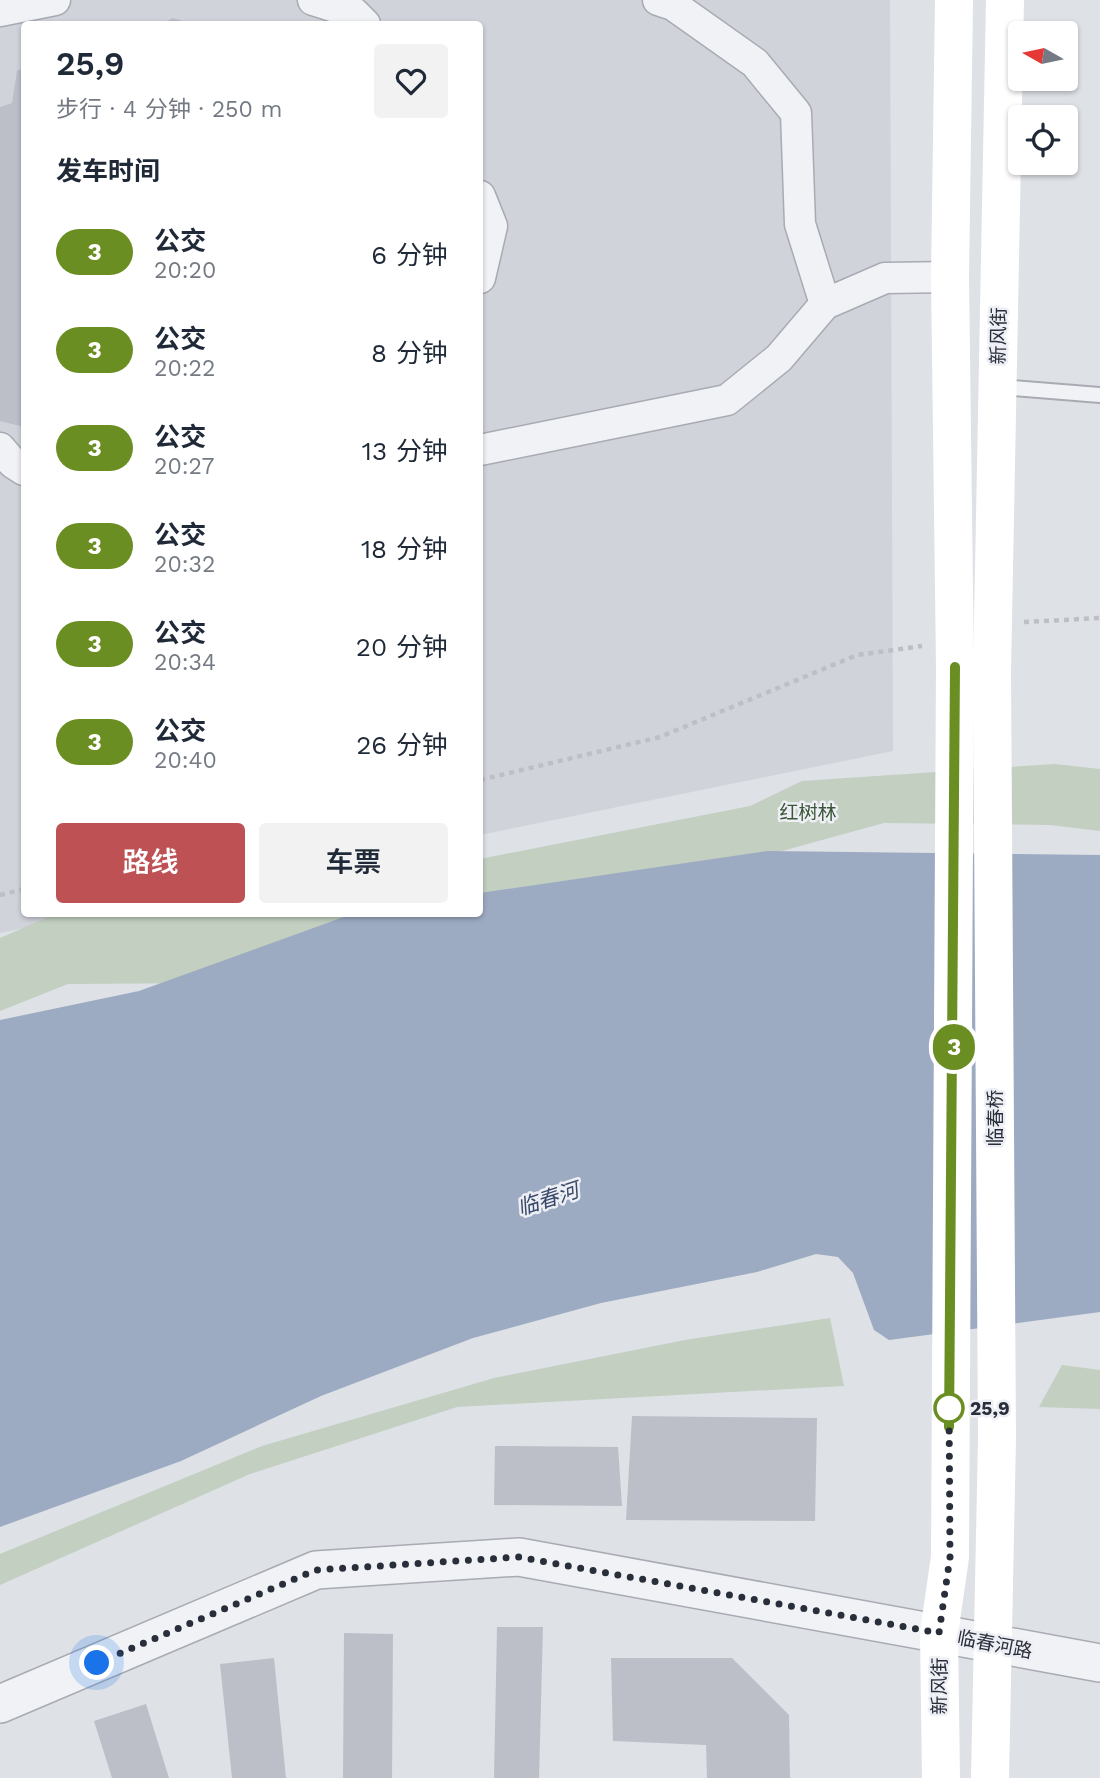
<!DOCTYPE html>
<html lang="zh">
<head>
<meta charset="utf-8">
<style>
  body { margin:0; font-family:"Work Sans","Noto Sans SC",sans-serif; background:#f2f2f3; color:#1f2937; height:100vh; display:flex; flex-direction:column; font-size:26px; white-space:nowrap }
  * { box-sizing:border-box; margin:0 }
  p { font-size:23px; color:#747a83 }
  .icon { flex:none; width:38px; height:38px; fill:none; stroke:currentColor; stroke-width:2; stroke-linecap:round; stroke-linejoin:round }
  .map { position:relative; flex:1; overflow:hidden }
  .sheet { position:absolute; left:21px; top:21px; width:462px; height:896px; display:flex; flex-direction:column; background:#fff; border-radius:7px; box-shadow:0 2px 5px #0004 }
  .sheet>* { flex:none }
  .badge { padding:0 14px; border-radius:23px; font-size:24px; line-height:46px }
  .needle { width:46px; rotate:279deg }
  .buttons { position:absolute; left:1008px; top:21px; display:grid; gap:14px }
  .buttons a { display:grid; place-items:center; width:70px; height:70px; border-radius:7px; background:#fff; box-shadow:0 2px 5px #0004; font-size:35px }
  .you { position:absolute; width:35px; height:35px; margin:-18px; border:5px solid #fff; border-radius:50%; background:#1a73e8; box-shadow:0 0 0 10px #1a73e833 }
  .map>.badge { position:absolute; translate:-50% -50%; box-shadow:0 0 0 4px #fff }
  h2 { padding:0 35px; font-size:26px; line-height:63px }
  .round { display:grid; place-items:center; flex:none; width:74px; height:74px; border-radius:7px; background:#f2f2f3 }
  .headline { display:flex; align-items:center; justify-content:space-between; height:119px; padding:0 35px }
  h1 { font-size:33px; font-weight:600; line-height:52px }
  .cta { display:flex; gap:14px; margin-top:auto; padding:14px 35px }
  .cta a { flex:1; height:80px; border-radius:7px; background:#bd5154; color:#fff; font-size:28px; font-weight:600; line-height:80px; text-align:center }
  .cta a+a { background:#f2f2f3; color:#1f2937 }
  ul { padding:0; list-style:none }
  li { display:flex; align-items:center; gap:21px; height:98px; padding:0 35px }
  li div { flex:1 }
  li b { display:block; font-size:26px }
  li em { font-style:normal }
  li .badge { min-width:77px; font-weight:700; text-align:center }
  .map>svg:first-child { display:block }
</style>
</head>
<body>
<div class="map">
<svg width="1100" height="1778" viewBox="0 0 1100 1778">
  <rect width="100%" height="100%" fill="#dee1e6"/>
  <path fill="#d1d3db" d="M0 0H890L893 751 480 835V24H24V914H93L0 933Z"/>
  <g fill="#c2cfc1">
    <path d="M1055 764 1100 769V831L1050 825 884 823 687 877 480 896V859L750 806 802 781Z"/>
    <path d="M55 914H388L209 983 68 984 0 1011V938Z"/>
    <path d="M830 1318 844 1386 457 1407 250 1474 0 1585V1554L262 1446 494 1378 685 1340Z"/>
    <path d="M1062 1365 1100 1370V1409L1039 1407Z"/>
  </g>
  <path fill="#9dabc2" d="M767 851 1100 855V1312L889 1340 874 1330 853 1273 838 1257 816 1254 757 1272 601 1303 473 1338 321 1396 181 1461 0 1527V1020L139 991 352 914H480V893Z"/>
  <g fill="#bcbfc8">
    <path d="M173 18 192 24H161Z"/>
    <path d="M24 68V427L0 421V107L12 103 17 71Z"/>
    <path d="M632 1416 817 1418 815 1521 626 1520Z"/>
    <path d="M495 1446 618 1447 622 1506 494 1505Z"/>
    <path d="M497 1627H543L539 1778H494Z"/>
    <path d="M344 1633 393 1634 392 1778H343Z"/>
    <path d="M274 1658 286 1778H232L220 1664Z"/>
    <path d="M611 1658H732L789 1715 790 1778H707L706 1745 613 1741Z"/>
    <path d="M146 1704 169 1778H112L94 1721Z"/>
  </g>
  <g fill="none" stroke-linecap="round" stroke-linejoin="round">
    <g stroke="#a8abb3" stroke-width="18">
      <path id="service" d="M999 387 1100 395"/>
    </g>
    <g stroke="#a8abb3" stroke-width="33">
      <g id="minor">
        <path d="M313 0 354 13 365 24"/>
        <path d="M658 0 673 5 755 63 796 113 800 224 825 304"/>
        <path d="M0 11 55 0"/>
        <path d="M480 196 492 226 480 278"/>
        <path d="M0 448 13 463 24 470"/>
        <path d="M480 450 727 400 779 358 825 304 885 278 950 277"/>
      </g>
    </g>
    <g stroke="#a8abb3" stroke-width="40">
      <path id="tertiary" d="M0 1704 316 1570 519 1557 1100 1663"/>
    </g>
    <g stroke="#bdbfc5" stroke-width="4.5" stroke-dasharray="5 5" stroke-linecap="butt">
      <path d="M1024 622 1100 618"/>
      <path d="M480 780 660 737 857 655 922 646"/>
      <path d="M0 895 24 889"/>
    </g>
    <use href="#service" stroke="#f1f2f5" stroke-width="14"/>
    <use href="#minor" stroke="#f1f2f5" stroke-width="30"/>
    <use href="#tertiary" stroke="#f1f2f5" stroke-width="37"/>
    <g stroke="#fff" stroke-width="38">
      <path d="M941 1778 939 1633 950 1557 955 667 950 277 954 0"/>
      <path d="M990 1778 997 1438 992 672 1005 0"/>
    </g>
  </g>
  <g fill="none" stroke-linecap="round" stroke-linejoin="round">
    <g stroke="#fff" stroke-width="16">
      <path id="line" d="M949 1427 955 667"/>
    </g>
    <use href="#line" stroke="#6b8e23" stroke-width="10"/>
    <path stroke="#292e3b" stroke-width="7" stroke-dasharray="0 12.6" d="M97 1663 316 1570 519 1557 939 1633 950 1557 949 1400V1408"/>
  </g>
  <circle fill="#fff" stroke="#6b8e23" stroke-width="3.5" cx="949" cy="1408" r="14"/>
  <g text-anchor="middle" stroke-width="5" stroke-linejoin="round" paint-order="stroke">
    <g font-size="19" fill="#292e3b" stroke="#eeeff4">
      <text transform="translate(998 336) rotate(-89)" y="7">新风街</text>
      <text transform="translate(995 1118) rotate(-90)" y="7">临春桥</text>
      <text transform="translate(995 1644) rotate(11)" y="7">临春河路</text>
      <text transform="translate(939 1686) rotate(-90)" y="7">新风街</text>
    </g>
    <g font-size="19" fill="#3a5538" stroke="#eeeff4">
      <text x="808" y="819">红树林</text>
    </g>
    <g font-size="19" font-weight="bold" fill="#292e3b" stroke="#eeeff4" text-anchor="start">
      <text x="970" y="1415">25,9</text>
    </g>
    <g font-size="21" font-style="italic" fill="#38496a" stroke="#eeeff4">
      <text transform="translate(548 1199) rotate(-18)" y="7">临春河</text>
    </g>
  </g>
</svg>
<div class="buttons">
<a><svg class="needle" viewBox="-14 -14 28 28"><path d="M0-13l5 13h-10z" fill="#e53935"/><path d="M0 13l5-13h-10z" fill="#747a83"/></svg></a>
<a><svg class="icon" aria-label="locate" viewBox="0 0 24 24"><circle cx="12" cy="12" r="6"/><path d="M12 2v4M12 18v4M2 12h4M18 12h4"/></svg></a>
</div>
<div class="you" style="left:97px;top:1663px"></div>
<b class="badge" style="left:954px;top:1047px;background:#6b8e23;color:#fff">3</b>
<section class="sheet">
<div class="headline"><div><h1>25,9</h1><p>步行 · 4 分钟 · 250 m</p></div><a class="round"><svg class="icon" aria-label="heart" viewBox="0 0 24 24"><path d="M12 20l-8-8c-3-5 5-10 8-4 3-6 11-1 8 4z"/></svg></a></div>
<h2>发车时间</h2>
<ul>
<li><span class="badge" style="background:#6b8e23;color:#fff">3</span><div><b>公交</b><p>20:20</p></div><em>6 分钟</em></li>
<li><span class="badge" style="background:#6b8e23;color:#fff">3</span><div><b>公交</b><p>20:22</p></div><em>8 分钟</em></li>
<li><span class="badge" style="background:#6b8e23;color:#fff">3</span><div><b>公交</b><p>20:27</p></div><em>13 分钟</em></li>
<li><span class="badge" style="background:#6b8e23;color:#fff">3</span><div><b>公交</b><p>20:32</p></div><em>18 分钟</em></li>
<li><span class="badge" style="background:#6b8e23;color:#fff">3</span><div><b>公交</b><p>20:34</p></div><em>20 分钟</em></li>
<li><span class="badge" style="background:#6b8e23;color:#fff">3</span><div><b>公交</b><p>20:40</p></div><em>26 分钟</em></li>
</ul>
<div class="cta"><a>路线</a><a>车票</a></div>
</section>
</div>
</body>
</html>
